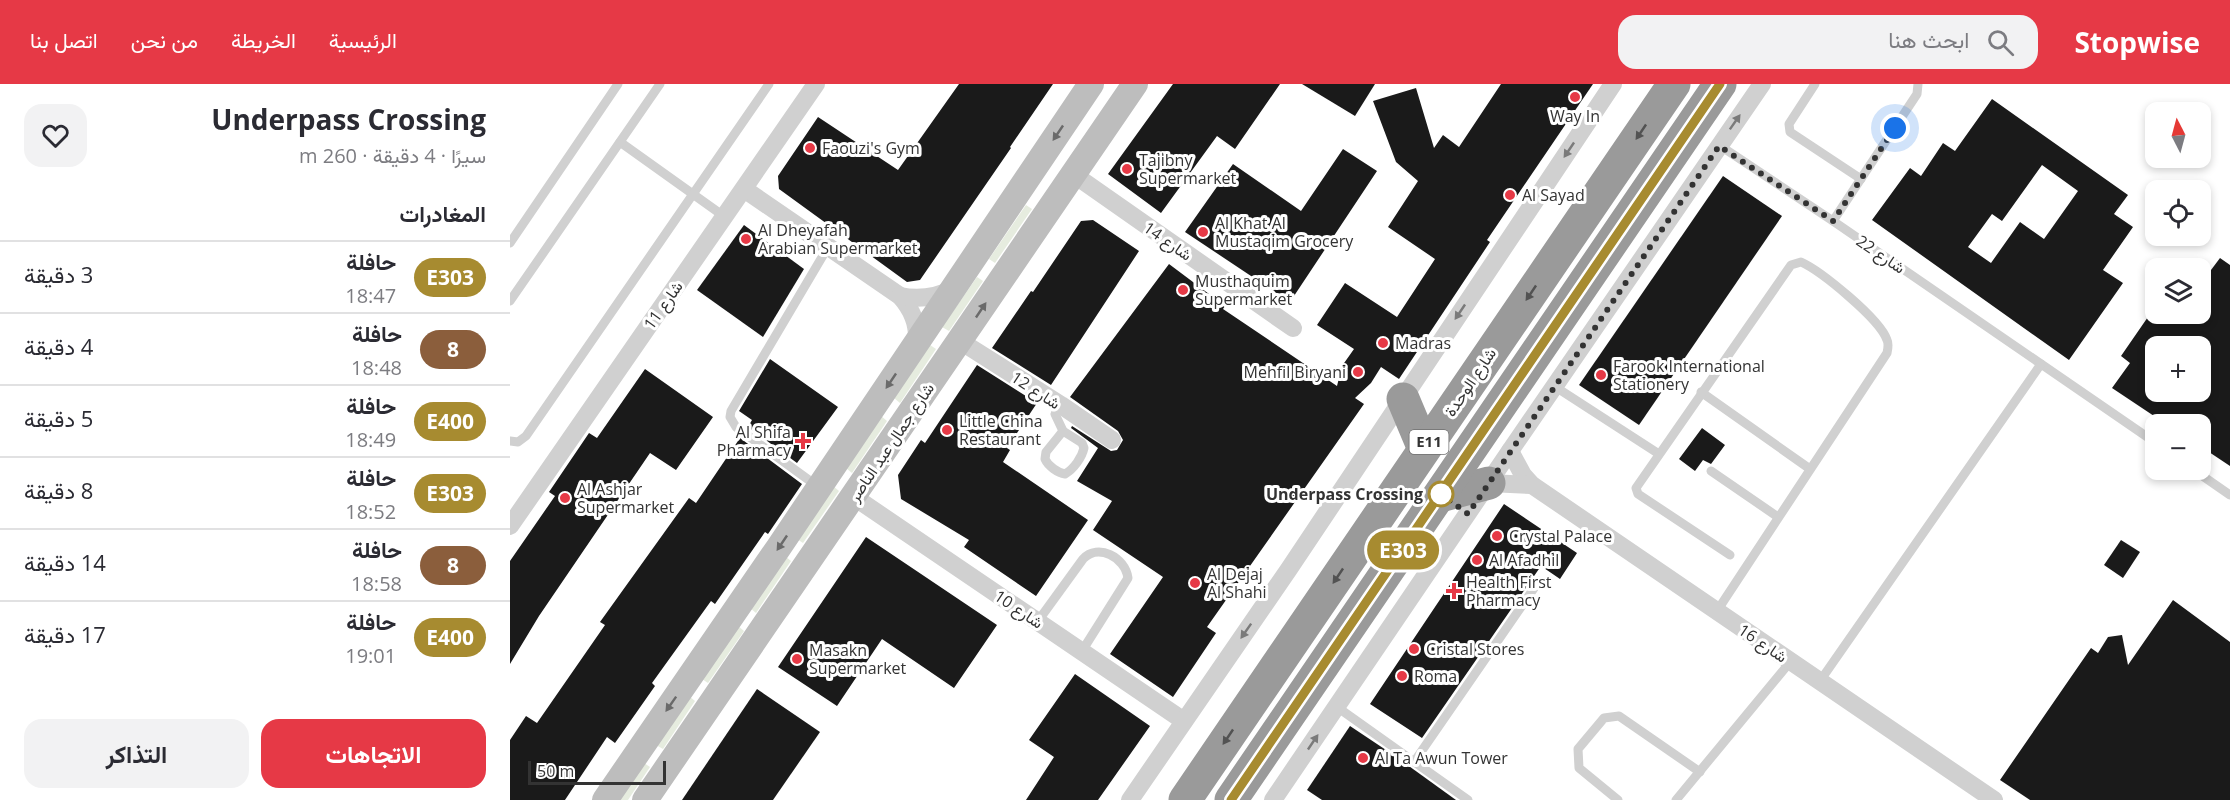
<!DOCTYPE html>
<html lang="ar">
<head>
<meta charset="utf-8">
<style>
  body { margin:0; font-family:"Open Sans",Vazirmatn,sans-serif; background:#f2f2f3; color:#2b2b33; direction:rtl; height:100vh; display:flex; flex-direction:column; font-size:22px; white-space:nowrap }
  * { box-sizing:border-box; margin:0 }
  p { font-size:20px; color:#7c7c81 }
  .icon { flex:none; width:33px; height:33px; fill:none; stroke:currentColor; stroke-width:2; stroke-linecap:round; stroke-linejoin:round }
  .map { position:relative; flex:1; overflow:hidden; direction:ltr }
  .panel { display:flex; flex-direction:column; background:#fff; width:510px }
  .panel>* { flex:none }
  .badge { padding:0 12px; border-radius:20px; font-size:21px; line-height:39px }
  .needle { width:39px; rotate:354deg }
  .tools { position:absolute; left:1635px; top:18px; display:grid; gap:12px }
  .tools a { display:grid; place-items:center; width:66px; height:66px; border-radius:12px; background:#fff; box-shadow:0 3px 9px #0003; font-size:30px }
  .scale { position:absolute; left:18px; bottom:15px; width:138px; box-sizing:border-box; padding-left:6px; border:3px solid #333; border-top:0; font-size:16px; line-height:21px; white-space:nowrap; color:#333; -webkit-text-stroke:4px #fff; paint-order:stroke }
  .you { position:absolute; width:30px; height:30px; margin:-15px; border:4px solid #fff; border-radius:50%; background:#1a73e8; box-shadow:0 0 0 9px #1a73e833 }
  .map>.badge { position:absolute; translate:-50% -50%; box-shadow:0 0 0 3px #fff }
  h2 { padding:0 24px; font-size:22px; line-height:54px }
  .round { display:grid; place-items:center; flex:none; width:63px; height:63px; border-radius:18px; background:#f2f2f3 }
  .summary { display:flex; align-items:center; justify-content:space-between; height:102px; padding:0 24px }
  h1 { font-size:28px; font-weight:700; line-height:45px }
  .cta { display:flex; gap:12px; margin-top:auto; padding:12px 24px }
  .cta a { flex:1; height:69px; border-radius:18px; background:#e63946; color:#fff; font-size:24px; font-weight:700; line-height:69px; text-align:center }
  .cta a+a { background:#f2f2f3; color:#2b2b33 }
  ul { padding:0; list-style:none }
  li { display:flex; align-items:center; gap:18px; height:72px; padding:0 24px; border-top:2px solid #e1e1e2 }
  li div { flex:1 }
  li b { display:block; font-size:22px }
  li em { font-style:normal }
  li .badge { min-width:66px; font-weight:700; text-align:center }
  header { display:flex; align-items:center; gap:36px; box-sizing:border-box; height:84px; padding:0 30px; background:#e63946; color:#fff }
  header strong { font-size:28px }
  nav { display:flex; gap:33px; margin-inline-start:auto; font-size:21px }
  .search { width:420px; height:54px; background:#f2f2f3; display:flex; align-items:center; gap:15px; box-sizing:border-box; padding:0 21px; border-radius:18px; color:#7c7c81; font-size:22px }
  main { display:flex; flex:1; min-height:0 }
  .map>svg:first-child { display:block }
</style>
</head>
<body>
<header>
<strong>Stopwise</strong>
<div class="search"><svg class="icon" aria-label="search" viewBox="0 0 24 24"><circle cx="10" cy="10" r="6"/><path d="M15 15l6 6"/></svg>ابحث هنا</div>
<nav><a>الرئيسية</a><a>الخريطة</a><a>من نحن</a><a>اتصل بنا</a></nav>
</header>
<main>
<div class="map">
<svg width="1720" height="716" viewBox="0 0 1720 716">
  <rect width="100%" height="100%" fill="#fff"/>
  <g fill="#e6ecdf">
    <path d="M516 121 522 125 485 179 479 175Z"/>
    <path d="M467 193 473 197 439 247 432 243Z"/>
    <path d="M420 261 426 265 390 319 384 314Z"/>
    <path d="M371 332 377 337 342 389 336 384Z"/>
    <path d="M323 402 329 407 293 459 287 455Z"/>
    <path d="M275 472 281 477 246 529 240 524Z"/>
    <path d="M228 542 234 547 198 599 192 595Z"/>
    <path d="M180 613 185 617 153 665 146 661Z"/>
    <path d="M134 679 140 683 118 716H109Z"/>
  </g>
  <g fill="#1a1a1a" fill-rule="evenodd">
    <path d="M449 0H543L500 63 501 64 410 196 397 198 269 105 268 92 308 33 388 86Z"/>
    <path d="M663 0H770L725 65 707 52 651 129 598 90Z"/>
    <path d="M792 0H865L845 32Z"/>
    <path d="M991 0H1083L977 156 980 158 889 295 871 283 861 299 845 314 854 320 697 543 706 549 663 613 600 570 653 493 583 446 602 417 567 397 588 364 561 344 562 342 601 367 607 366 613 356 608 347 560 313 659 180 715 222 713 225 827 302 832 282 844 265 807 241 835 199 887 233 925 175 878 143 908 97 886 78 863 17 906 4 924 64 933 51 949 63Z"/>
    <path d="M1482 15 1618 111 1604 130 1623 143 1593 186 1613 199 1559 276 1362 136 1400 84 1411 92 1433 59 1445 67ZM1532 81 1568 107 1534 155 1510 138 1481 179 1458 163 1482 130 1492 137Z"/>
    <path d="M833 65 867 87 780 218 675 148 723 80 791 127Z"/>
    <path d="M1213 92 1272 132 1129 341 1069 301Z"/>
    <path d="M583 136 629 167 541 301 482 264 521 207 523 208 571 137Z"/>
    <path d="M234 141 294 185 253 253 187 206Z"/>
    <path d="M1710 174 1720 181V382L1690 362V340H1656L1602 304 1620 279 1611 272 1640 230H1690V185L1698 190ZM1646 262H1690V308H1646Z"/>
    <path d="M260 275 328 323 287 379 238 343 242 336 229 327Z"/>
    <path d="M467 281 527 319 497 364 500 366 493 378 578 436 526 512 454 463 459 456 391 415 388 391 411 356 415 359Z"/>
    <path d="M135 285 203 333 166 386 140 369 29 532 0 580V477L45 412 39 408 79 349 87 354Z"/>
    <path d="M1192 344 1215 361 1201 380 1193 376 1185 387 1169 375Z"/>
    <path d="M230 354 292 400 258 450 255 448 205 520 201 517 142 599 145 602 105 659 97 653 55 716H0V656L16 632 27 639 95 541 90 538 179 414 186 419Z"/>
    <path d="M994 420 1067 469 1050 495 1031 482 912 654 860 620Z"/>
    <path d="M356 453 487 541 444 604 372 555 327 622 268 583Z"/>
    <path d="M1611 456 1630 468 1613 494 1594 481Z"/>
    <path d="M1663 516 1720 558V716H1520L1490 696 1581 564 1588 569 1598 553 1612 551 1618 581Z"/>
    <path d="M565 590 640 642 588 716H516L544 673 519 656Z"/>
    <path d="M247 605 310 648 263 716H172Z"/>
    <path d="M840 642 885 672 946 716H812L797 706Z"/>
  </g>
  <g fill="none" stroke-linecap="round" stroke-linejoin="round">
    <g stroke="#d0d0d0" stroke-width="9">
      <path d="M1305 0 1279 40 1280 48 1351 95"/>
      <path d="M110 58 215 133"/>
      <path d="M1209 61 1323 137 1646 359"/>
      <path d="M1323 137 1407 10 1408 0"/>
      <path d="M0 159 108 0"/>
      <path d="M0 217 150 0"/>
      <path d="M1044 302 1149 370"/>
      <path d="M1191 308 1300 385"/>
      <path d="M551 321 545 330 553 347"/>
      <path d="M553 347 572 359 574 364C572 373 564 385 555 390 548 389 538 382 535 375L536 368Z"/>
      <path d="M0 357 8 358 16 352 259 0"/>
      <path d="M1684 386 1720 411"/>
      <path d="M1201 387 1268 433"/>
      <path d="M307 402 226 343 220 333 221 327 318 163"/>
      <path d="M1207 527 1377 269C1378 264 1379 260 1377 256 1370 235 1311 187 1291 178L1281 181 1126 404 1128 410 1220 471"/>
      <path d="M528 537 573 475C588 459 615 473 618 494L572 567"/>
      <path d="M1310 597 1531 280"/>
      <path d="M827 623 958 716"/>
      <path d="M904 678 1029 497"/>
      <path d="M1108 716 1069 684 1068 665 1094 634 1109 632 1190 688"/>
      <path d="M1166 716 1281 577"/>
    </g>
    <g stroke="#d0d0d0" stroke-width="18">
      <path d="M563 90 783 244"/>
      <path d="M234 105 390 212C402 226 408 239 407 258"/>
      <path d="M390 212C409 216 425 214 443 205"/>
      <path d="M450 257 551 321 602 356"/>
      <path d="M1000 367 1013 391 1022 401 1484 716"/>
      <path d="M979 399 1022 401"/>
      <path d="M344 413 674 637"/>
      <path d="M0 442 306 0"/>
      <path d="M620 716 779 485 1103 0"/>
      <path d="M763 716 1000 367 1252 0"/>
    </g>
    <g stroke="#bdbdbd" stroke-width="26">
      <path d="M95 716 269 463 581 0"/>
      <path d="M135 716 625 0"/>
    </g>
    <g stroke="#9a9a9a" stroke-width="33">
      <path d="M893 315 914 365"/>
      <path d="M930 412 979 399"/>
      <path d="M675 716 1164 0"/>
      <path d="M721 716 1210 0"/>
    </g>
  </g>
  <defs><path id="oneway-solid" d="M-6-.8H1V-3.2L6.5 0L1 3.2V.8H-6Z" transform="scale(1.5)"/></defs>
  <g fill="#7a7a7a">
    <use href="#oneway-solid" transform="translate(1225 38) rotate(-55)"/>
    <use href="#oneway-solid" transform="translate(1059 66) rotate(124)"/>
    <use href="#oneway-solid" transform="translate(950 228) rotate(124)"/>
    <use href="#oneway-solid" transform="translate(736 547) rotate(125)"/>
    <use href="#oneway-solid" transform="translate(803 658) rotate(-56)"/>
  </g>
  <g fill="#525252">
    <use href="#oneway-solid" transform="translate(1131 48) rotate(124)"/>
    <use href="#oneway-solid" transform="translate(1021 209) rotate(124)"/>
    <use href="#oneway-solid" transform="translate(828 492) rotate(124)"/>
    <use href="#oneway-solid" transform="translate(718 653) rotate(124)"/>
  </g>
  <g fill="#6a6a6a">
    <use href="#oneway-solid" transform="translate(548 49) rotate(124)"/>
    <use href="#oneway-solid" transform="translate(471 226) rotate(-56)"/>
    <use href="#oneway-solid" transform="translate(381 297) rotate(124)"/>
    <use href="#oneway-solid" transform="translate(272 459) rotate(124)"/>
    <use href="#oneway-solid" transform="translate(161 620) rotate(125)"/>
  </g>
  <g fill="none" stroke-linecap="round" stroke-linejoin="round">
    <g stroke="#fff" stroke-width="14">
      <path id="line" d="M721 716 1210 0"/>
    </g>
    <use href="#line" stroke="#a78b30" stroke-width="9"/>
    <path stroke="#333" stroke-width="6" stroke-dasharray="0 10.8" d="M931 410 958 430 1209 62 1323 137 1385 44"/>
  </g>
  <g fill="#e63946" stroke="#fff" stroke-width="2">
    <circle cx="1065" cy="13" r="6"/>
    <circle cx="300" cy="64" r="6"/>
    <circle cx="617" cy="85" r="6"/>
    <circle cx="1000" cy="111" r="6"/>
    <circle cx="693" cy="148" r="6"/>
    <circle cx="236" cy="155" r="6"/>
    <circle cx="673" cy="206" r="6"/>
    <circle cx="873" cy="259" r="6"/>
    <circle cx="848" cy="288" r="6"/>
    <circle cx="1091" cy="291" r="6"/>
    <circle cx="437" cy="346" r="6"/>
    <path d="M290 348h6v6h6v6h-6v6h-6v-6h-6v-6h6z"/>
    <circle cx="55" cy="414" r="6"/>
    <circle cx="987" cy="452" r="6"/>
    <circle cx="967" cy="476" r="6"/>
    <circle cx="685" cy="499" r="6"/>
    <path d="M941 498h6v6h6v6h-6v6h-6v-6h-6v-6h6z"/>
    <circle cx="904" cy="565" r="6"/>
    <circle cx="287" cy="575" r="6"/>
    <circle cx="892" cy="592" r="6"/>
    <circle cx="853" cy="674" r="6"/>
  </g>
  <circle fill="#fff" stroke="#a78b30" stroke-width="3" cx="931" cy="410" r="12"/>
  <g text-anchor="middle" stroke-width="6" stroke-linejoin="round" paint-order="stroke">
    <rect fill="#fff" stroke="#707070" stroke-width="1.5" x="899.5" y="346" width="39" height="24" rx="4.5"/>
    <g font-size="15" font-weight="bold" fill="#333">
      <text x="919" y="363">E11</text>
    </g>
    <g font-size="16" fill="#333" stroke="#fff" text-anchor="start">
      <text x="1065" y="38" text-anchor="middle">Way In</text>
      <text x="312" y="70">Faouzi's Gym</text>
      <text x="629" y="82">Tajibny<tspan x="629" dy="18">Supermarket</tspan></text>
      <text x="1012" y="117">Al Sayad</text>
      <text x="705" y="145">Al Khat Al<tspan x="705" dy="18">Mustaqim Grocery</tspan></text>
      <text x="248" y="152">Al Dheyafah<tspan x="248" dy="18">Arabian Supermarket</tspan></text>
      <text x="685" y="203">Musthaquim<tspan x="685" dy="18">Supermarket</tspan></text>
      <text x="885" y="265">Madras</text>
      <text x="1103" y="288">Farook International<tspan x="1103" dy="18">Stationery</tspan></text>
      <text x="836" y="294" text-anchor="end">Mehfil Biryani</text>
      <text x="449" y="343">Little China<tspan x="449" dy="18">Restaurant</tspan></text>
      <text x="281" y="354" text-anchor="end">Al Shifa<tspan x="281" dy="18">Pharmacy</tspan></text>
      <text x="67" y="411">Al Ashjar<tspan x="67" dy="18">Supermarket</tspan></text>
      <text x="999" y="458">Crystal Palace</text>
      <text x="979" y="482">Al Afadhil</text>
      <text x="697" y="496">Al Dejaj<tspan x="697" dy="18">Al Shahi</tspan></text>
      <text x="956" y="504">Health First<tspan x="956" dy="18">Pharmacy</tspan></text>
      <text x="916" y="571">Cristal Stores</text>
      <text x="299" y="572">Masakn<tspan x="299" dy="18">Supermarket</tspan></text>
      <text x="904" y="598">Roma</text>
      <text x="865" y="680">Al Ta Awun Tower</text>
    </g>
    <g font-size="16" fill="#333" stroke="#fff">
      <text transform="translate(658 157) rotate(35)" y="6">شارع 14</text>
      <text transform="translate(1371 170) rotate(34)" y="6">شارع 22</text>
      <text transform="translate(153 221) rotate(-55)" y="6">شارع 11</text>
      <text transform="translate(960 298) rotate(-56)" y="6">شارع الوحدة</text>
      <text transform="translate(526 306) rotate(33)" y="6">شارع 12</text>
      <text transform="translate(381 358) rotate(-56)" y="6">شارع جمال عبد الناصر</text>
      <text transform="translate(509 525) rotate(34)" y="6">شارع 10</text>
      <text transform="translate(1253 559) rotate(34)" y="6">شارع 16</text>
    </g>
    <g font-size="16" font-weight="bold" fill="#333" stroke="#fff" text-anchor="end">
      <text x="913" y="416">Underpass Crossing</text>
    </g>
  </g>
</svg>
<div class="tools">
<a><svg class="needle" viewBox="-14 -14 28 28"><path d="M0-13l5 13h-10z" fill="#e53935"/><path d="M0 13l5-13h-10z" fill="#7c7c81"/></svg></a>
<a><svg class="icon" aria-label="locate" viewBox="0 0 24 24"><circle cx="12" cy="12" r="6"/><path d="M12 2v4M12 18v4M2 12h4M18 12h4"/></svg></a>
<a><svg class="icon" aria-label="layers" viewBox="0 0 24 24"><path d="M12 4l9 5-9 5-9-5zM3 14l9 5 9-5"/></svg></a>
<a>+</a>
<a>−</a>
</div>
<div class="scale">50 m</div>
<div class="you" style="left:1385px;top:44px"></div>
<b class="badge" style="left:893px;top:466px;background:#a78b30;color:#fff">E303</b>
</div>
<section class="panel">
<div class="summary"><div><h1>Underpass Crossing</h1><p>سيرًا · 4 دقيقة · 260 m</p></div><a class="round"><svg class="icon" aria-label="heart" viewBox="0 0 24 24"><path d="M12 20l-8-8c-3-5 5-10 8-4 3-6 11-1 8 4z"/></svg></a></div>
<h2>المغادرات</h2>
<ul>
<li><span class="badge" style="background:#a78b30;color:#fff">E303</span><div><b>حافلة</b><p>18:47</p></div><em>3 دقيقة</em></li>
<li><span class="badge" style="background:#8b5e3c;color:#fff">8</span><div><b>حافلة</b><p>18:48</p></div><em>4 دقيقة</em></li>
<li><span class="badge" style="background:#a78b30;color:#fff">E400</span><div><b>حافلة</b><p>18:49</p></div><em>5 دقيقة</em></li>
<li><span class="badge" style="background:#a78b30;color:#fff">E303</span><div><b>حافلة</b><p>18:52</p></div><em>8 دقيقة</em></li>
<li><span class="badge" style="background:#8b5e3c;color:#fff">8</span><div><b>حافلة</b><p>18:58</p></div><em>14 دقيقة</em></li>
<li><span class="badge" style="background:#a78b30;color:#fff">E400</span><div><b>حافلة</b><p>19:01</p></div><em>17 دقيقة</em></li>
</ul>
<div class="cta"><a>الاتجاهات</a><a>التذاكر</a></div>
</section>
</main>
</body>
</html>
